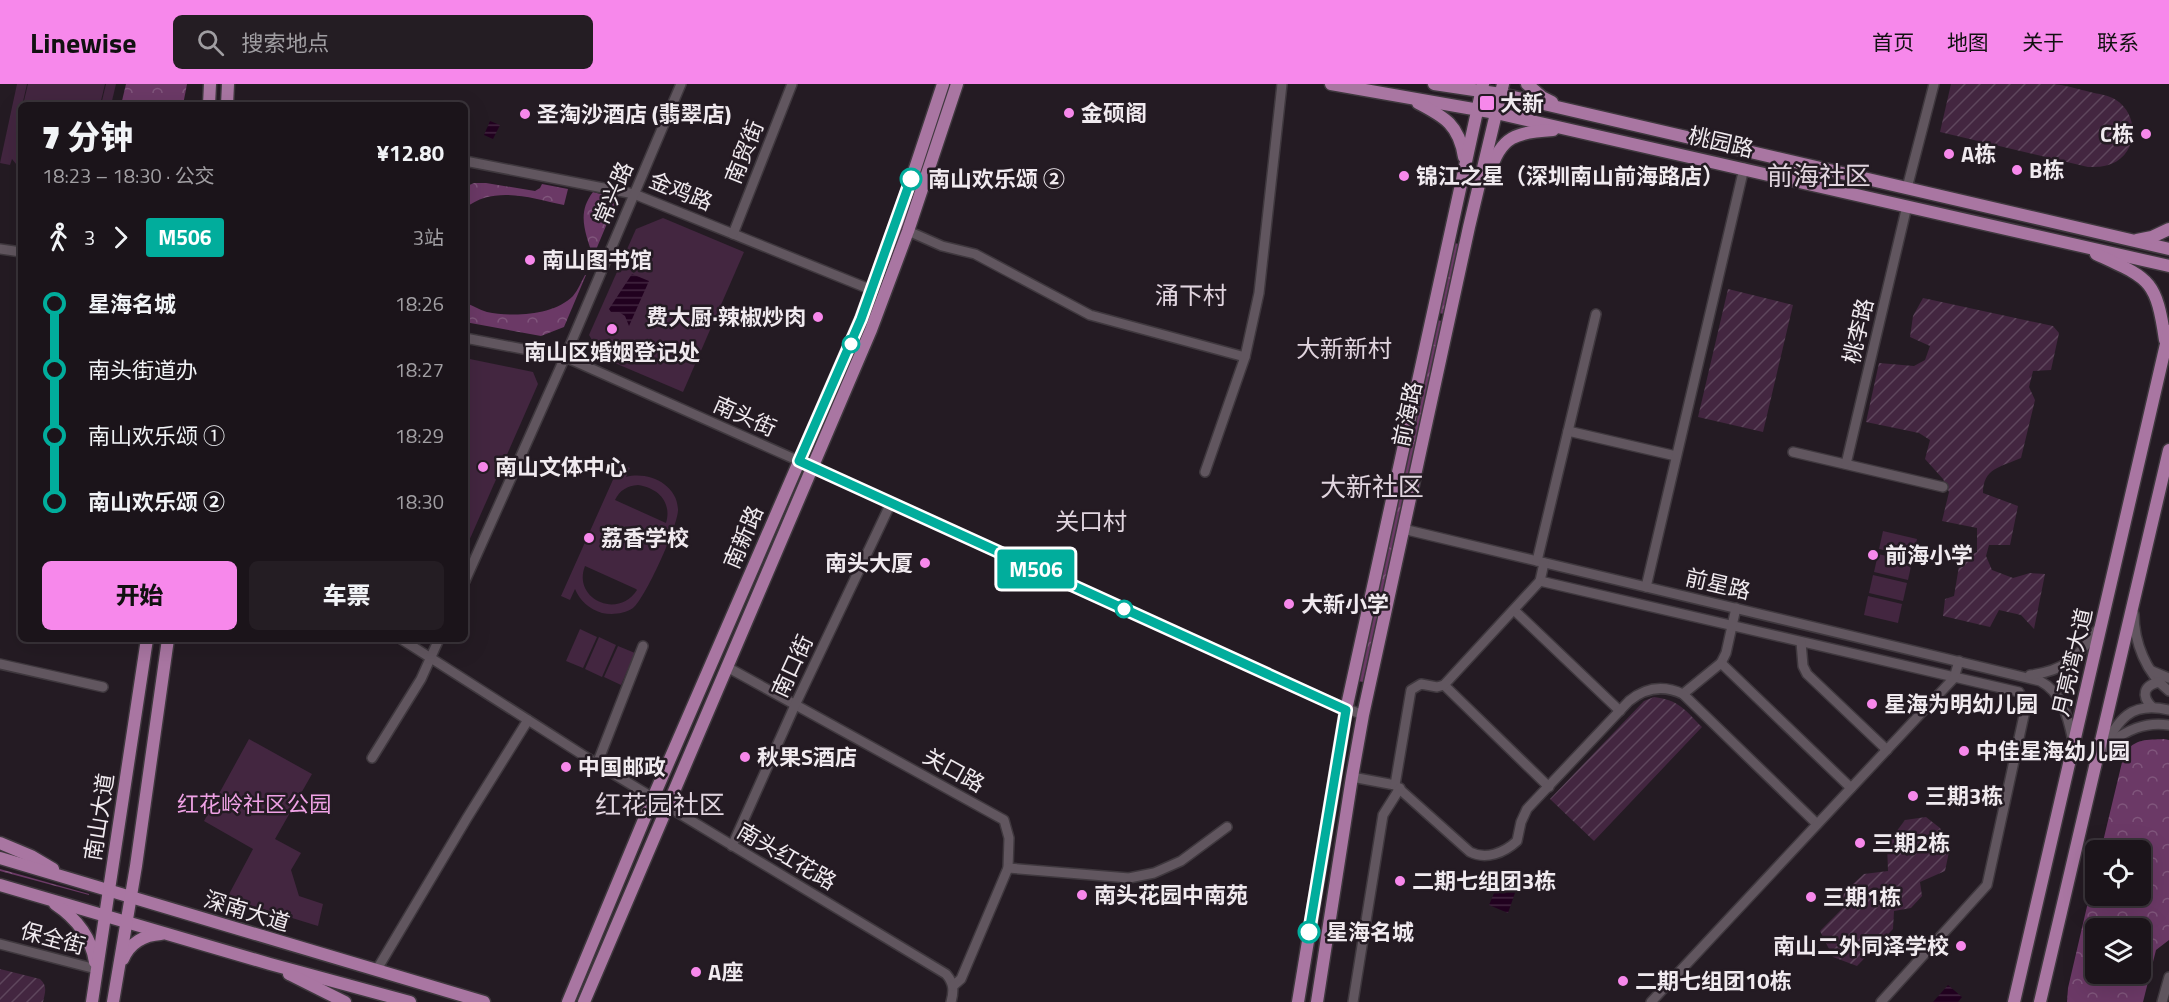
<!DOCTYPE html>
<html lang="zh">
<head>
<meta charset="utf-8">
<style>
  body { margin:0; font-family:"Titillium Web","Noto Sans SC",sans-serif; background:#241d23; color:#f1f3f6; height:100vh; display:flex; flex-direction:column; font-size:22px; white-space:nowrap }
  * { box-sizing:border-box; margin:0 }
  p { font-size:20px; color:#a09ea2 }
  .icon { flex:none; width:33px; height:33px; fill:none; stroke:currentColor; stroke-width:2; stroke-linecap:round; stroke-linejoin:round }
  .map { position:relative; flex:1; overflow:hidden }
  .drawer { position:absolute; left:18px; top:18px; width:450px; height:540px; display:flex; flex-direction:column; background:#1b141a; border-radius:9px; box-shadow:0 6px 24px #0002,0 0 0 2px #393339 }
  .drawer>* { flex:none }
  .badge { padding:0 12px; border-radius:4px; font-size:21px; line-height:39px }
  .tools { position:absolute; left:2085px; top:756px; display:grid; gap:12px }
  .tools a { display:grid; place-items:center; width:66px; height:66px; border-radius:9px; background:#1b141a; box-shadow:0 6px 24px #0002,0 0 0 2px #393339; font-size:30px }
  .map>.badge { position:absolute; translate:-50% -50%; box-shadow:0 0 0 3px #fff }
  .legs { display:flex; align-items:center; gap:9px; height:66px; padding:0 24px; font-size:20px }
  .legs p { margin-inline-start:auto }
  .headline { display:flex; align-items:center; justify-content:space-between; height:102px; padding:0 24px }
  h1 { font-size:33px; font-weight:800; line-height:45px }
  .button { display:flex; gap:12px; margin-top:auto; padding:12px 24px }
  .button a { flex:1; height:69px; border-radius:9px; background:#f788eb; color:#111; font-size:24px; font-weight:800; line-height:69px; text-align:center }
  .button a+a { background:#241d23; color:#f1f3f6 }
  ul { padding:0 24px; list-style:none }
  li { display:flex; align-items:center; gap:21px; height:66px; font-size:22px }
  li i { display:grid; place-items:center; width:9px; height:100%; margin:0 8px; background:currentColor }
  li i::after { content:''; width:15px; height:15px; margin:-8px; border:4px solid; border-radius:50%; background:#1b141a }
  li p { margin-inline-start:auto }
  li:first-child i { background:linear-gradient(#0000 50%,currentColor 0) }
  li:last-child i { background:linear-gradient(currentColor 50%,#0000 0) }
  header { display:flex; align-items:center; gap:36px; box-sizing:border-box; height:84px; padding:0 30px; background:#f788eb; color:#111 }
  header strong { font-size:28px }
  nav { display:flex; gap:33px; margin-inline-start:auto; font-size:21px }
  .search { width:420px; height:54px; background:#241d23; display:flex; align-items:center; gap:15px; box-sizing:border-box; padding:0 21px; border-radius:9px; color:#a09ea2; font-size:22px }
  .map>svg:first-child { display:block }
</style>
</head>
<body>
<header>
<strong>Linewise</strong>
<div class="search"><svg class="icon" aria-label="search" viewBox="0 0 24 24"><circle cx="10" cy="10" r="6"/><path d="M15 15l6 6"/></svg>搜索地点</div>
<nav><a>首页</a><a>地图</a><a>关于</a><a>联系</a></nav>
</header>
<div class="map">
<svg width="2169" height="918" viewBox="0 0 2169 918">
  <defs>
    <pattern id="forest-crowns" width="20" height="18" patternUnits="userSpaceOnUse" patternTransform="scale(1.5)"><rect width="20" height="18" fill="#6b3966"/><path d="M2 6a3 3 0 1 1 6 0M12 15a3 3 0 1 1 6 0" fill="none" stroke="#80567c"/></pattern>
    <pattern id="garden-furrows" width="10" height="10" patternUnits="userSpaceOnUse" patternTransform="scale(1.5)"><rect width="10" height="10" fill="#432640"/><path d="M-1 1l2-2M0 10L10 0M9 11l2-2" fill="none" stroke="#5e465c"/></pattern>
    <pattern id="water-rules" width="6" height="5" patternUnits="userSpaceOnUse" patternTransform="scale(1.5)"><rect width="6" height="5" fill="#21011f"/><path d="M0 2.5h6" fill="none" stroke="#422640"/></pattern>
  </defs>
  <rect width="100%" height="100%" fill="#241b23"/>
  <g fill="url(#forest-crowns)" fill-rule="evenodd">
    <path d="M126 0H187L183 21H121Z"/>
    <path d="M474 99H486L535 107 540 104 542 100 568 105 564 121C530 114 495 101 465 124V103Z"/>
    <path d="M593 108 615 114 616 118 593 173C586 149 576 130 593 108Z"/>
    <path d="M1454 159 1459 160 1444 230 1439 229Z"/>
    <path d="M585 191H586L564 243 541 252 465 238V219C473 221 479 226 487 228 512 233 553 232 573 212 578 206 581 198 585 191Z"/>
    <path d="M1437 236 1442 237 1363 598 1358 597Z"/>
    <path d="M2164 655 2169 656V856L2156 866 2143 918H2067L2068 904 2095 788 2096 812H2140V766H2101L2124 670C2135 654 2147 656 2164 655ZM2096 844H2140V890H2096Z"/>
    <path d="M0 785 89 810V811L0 787Z"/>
  </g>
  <g fill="#432640" fill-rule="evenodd">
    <path d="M17 0H27L16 48 21 31V51H16L21 71V86L12 75 10 81 0 79Z"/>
    <path d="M28 0H105L100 21H23Z"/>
    <path d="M106 0H116L111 21H101Z"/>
    <path d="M663 134 744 168 683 308 603 274 589 251 636 145Z"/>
    <path d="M465 274 533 288 538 300 465 466Z"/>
    <path d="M620 380 630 384 626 393C648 387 677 400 678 425 679 440 645 515 633 524 624 530 612 531 602 529 589 525 580 517 575 505L570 516 561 512ZM638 401C659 404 672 419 666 439L615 416C620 406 627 402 638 401ZM585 482 636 505 637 506C618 536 572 515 585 482Z"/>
    <path d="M1883 447 1917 455 1913 473 1879 465Z"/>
    <path d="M1878 470 1912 478 1908 496 1874 488Z"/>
    <path d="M1873 491 1907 499 1903 517 1869 509Z"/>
    <path d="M1868 512 1902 520 1898 539 1864 531Z"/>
    <path d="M580 545 597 553 583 584 566 577Z"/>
    <path d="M599 553 616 561 602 593 585 585Z"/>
    <path d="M618 562 635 569 621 601 604 593Z"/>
    <path d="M249 655 312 690 275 755 301 769 291 786 299 812 323 820 318 842 227 814 253 765 204 737Z"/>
  </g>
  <g fill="url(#garden-furrows)">
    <path d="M1951 0C1985 0 2020 0 2053 0 2065 1 2078 5 2090 8 2098 10 2109 11 2116 16 2140 31 2138 70 2111 80 2103 83 2097 83 2088 83L1940 48Z"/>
    <path d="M1728 205 1793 221 1763 348 1698 333Z"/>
    <path d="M1923 214 2053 242 2059 249 2051 286 2033 287 2029 303 2035 316 2021 374C2001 383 1983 384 1983 409L2018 422 2010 461H1989L1986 472 1992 486 2013 494 2030 489 2045 490 2034 545 2021 531 1999 526 1990 543 1943 532 1945 515 1954 512 1960 476 1977 468V444L1942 437 1949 408 1943 395 1925 375 1930 356 1919 349 1866 338 1879 279 1914 282 1925 276 1930 262 1910 253 1913 232Z"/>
    <path d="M1654 613C1679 616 1685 626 1702 643L1594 757 1550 715 1644 617Z"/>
    <path d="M1926 733 1940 744 1950 763 1945 787 1920 798 1922 812 1911 824 1894 827 1893 845 1857 882 1833 873 1820 847 1842 825 1844 808 1864 790 1888 787 1887 760 1905 736Z"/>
    <path d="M0 885 40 895C48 902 45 909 43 918H0Z"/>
  </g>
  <g fill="url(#water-rules)">
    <path d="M490 37 500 41 493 55 484 51Z"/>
    <path d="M632 190 649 197 629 242 625 232 619 228H611L609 225Z"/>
    <path d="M1504 796 1512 798 1516 806 1508 829 1489 821 1498 800Z"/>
    <path d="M1948 901 1962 913 1958 918H1933Z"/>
  </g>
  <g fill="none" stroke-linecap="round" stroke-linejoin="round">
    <g stroke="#3f383e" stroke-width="12">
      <g id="minor">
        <path d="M465 77 634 110 872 206"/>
        <path d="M1907 104 1934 0"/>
        <path d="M908 147 942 162 975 170 1090 231 1245 273"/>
        <path d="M733 150 792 0"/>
        <path d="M0 165 21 168"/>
        <path d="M465 254 565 273 799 377 1303 607 1363 631"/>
        <path d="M1568 347 1676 372"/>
        <path d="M1793 368 1943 403"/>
        <path d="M1846 380 1907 122"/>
        <path d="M1205 388 1245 273 1259 209 1282 0"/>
        <path d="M1403 445 2040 597C2063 609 2068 634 2073 657"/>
        <path d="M1537 477 1596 230"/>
        <path d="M465 497 565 273 681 0"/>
        <path d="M1540 497 2019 608 2026 622 1987 801 1881 918"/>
        <path d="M1646 503 1744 84"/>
        <path d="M1514 526 1620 627"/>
        <path d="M2134 530C2134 558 2146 589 2169 607"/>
        <path d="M401 555 597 680 946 890C954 899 954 907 951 918"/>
        <path d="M1801 558 1803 582 1807 590 1887 666"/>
        <path d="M1721 579 1726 569 1736 524"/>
        <path d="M0 580 103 603"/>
        <path d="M727 583 1004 736 1009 754 1008 784 961 895 953 902"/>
        <path d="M2152 587 2169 594"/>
        <path d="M2030 591C2064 587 2078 574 2097 546"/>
        <path d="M1444 601 1549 703"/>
        <path d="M1683 610 1721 579 1851 704"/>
        <path d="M2152 623C2141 612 2143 601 2160 598"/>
        <path d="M2107 660C2127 647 2144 637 2169 641"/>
        <path d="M2102 667C2119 635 2130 617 2169 626"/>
        <path d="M372 674 421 595 439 555"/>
        <path d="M597 680 643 562"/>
        <path d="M1352 693 1395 701 1470 768C1486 776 1504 769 1517 757L1521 738 1527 725 1629 617C1646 603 1664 601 1683 610L1817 740"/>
        <path d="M1395 701 1411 606 1421 600 1437 603 1444 601 1540 497 1544 479"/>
        <path d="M732 762 796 619 891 419"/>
        <path d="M1008 784 1129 794 1154 789 1181 777 1227 743"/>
        <path d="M0 860 96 885"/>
        <path d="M376 887 467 734 528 636"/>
        <path d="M1353 918 1383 731 1400 704"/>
        <path d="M1651 918 1954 594 1959 577"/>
        <path d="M2162 918 2169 893"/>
      </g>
    </g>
    <g stroke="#3f383e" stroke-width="15">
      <g id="major">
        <path d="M1331 0 1496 29 2169 182"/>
        <path d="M1434 0 1501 10 2169 165"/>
        <path d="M1527 0 1542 13 1552 18"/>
        <path d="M1418 19C1445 33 1459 41 1464 73"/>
        <path d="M209 21 210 0"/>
        <path d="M227 21 228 0"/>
        <path d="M1490 89C1500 52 1517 48 1553 46"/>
        <path d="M2137 156 2152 153 2169 145"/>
        <path d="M2096 170C2150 195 2156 195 2165 256"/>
        <path d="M0 759 31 772 53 785"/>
        <path d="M0 774 484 918"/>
        <path d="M0 801 270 880 410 918"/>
        <path d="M55 820C76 834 91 853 95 878"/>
        <path d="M123 875C130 859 144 851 161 850"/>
        <path d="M289 890 345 918"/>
        <path d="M92 918 147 555"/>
        <path d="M113 918 136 782 168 555"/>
        <path d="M568 918 653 714 861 235 897 139 943 0"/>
        <path d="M584 918 871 246 908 147 957 0"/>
        <path d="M1298 918 1346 626 1483 0"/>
        <path d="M1317 918 1352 693 1363 631 1469 143 1503 0"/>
        <path d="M2014 918 2169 247"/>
        <path d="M2040 918 2169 366"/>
      </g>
    </g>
    <use href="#minor" stroke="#61565f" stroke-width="9"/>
    <use href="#major" stroke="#a976a2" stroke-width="12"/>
  </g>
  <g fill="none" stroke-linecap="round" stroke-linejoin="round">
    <g stroke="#fff" stroke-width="14">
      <path id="line-1" d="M911 95 861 235 799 377 1346 626 1309 848"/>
    </g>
    <use href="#line-1" stroke="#01ad9c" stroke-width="9"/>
  </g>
  <g fill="#f788eb" stroke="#241b23" stroke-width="2">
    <rect x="1479" y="11" width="16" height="16" rx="3"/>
    <circle cx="1069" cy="29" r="6"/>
    <circle cx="525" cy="30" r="6"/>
    <circle cx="2146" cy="50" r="6"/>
    <circle cx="1949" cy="70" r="6"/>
    <circle cx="2017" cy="86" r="6"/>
    <circle cx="1404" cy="92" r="6"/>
    <circle cx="530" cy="176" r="6"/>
    <circle cx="818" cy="233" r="6"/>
    <circle cx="612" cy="245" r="6"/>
    <circle cx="483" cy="383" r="6"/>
    <circle cx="589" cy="454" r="6"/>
    <circle cx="1873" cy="471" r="6"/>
    <circle cx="925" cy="479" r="6"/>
    <circle cx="1289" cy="520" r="6"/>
    <circle cx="1872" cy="620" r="6"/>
    <circle cx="1964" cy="667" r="6"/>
    <circle cx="745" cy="673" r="6"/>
    <circle cx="566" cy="683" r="6"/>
    <circle cx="1913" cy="712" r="6"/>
    <circle cx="1860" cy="759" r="6"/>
    <circle cx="1400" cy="797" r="6"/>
    <circle cx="1082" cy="811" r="6"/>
    <circle cx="1811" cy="813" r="6"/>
    <circle cx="1961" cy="862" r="6"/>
    <circle cx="696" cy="888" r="6"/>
    <circle cx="1623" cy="897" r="6"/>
  </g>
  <g fill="#fff" stroke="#01ad9c" stroke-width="3">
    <circle cx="911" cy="95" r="10"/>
    <circle cx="851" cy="260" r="8"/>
    <circle cx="1124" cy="525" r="8"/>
    <circle cx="1309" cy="848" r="10"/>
  </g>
  <g text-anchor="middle" stroke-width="5" stroke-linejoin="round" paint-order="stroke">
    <g font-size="22" font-weight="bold" fill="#f0eaef" stroke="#241b23" text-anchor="start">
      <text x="1500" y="27">大新</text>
      <text x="1081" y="37">金硕阁</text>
      <text x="537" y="38">圣淘沙酒店 (翡翠店)</text>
      <text x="2134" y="58" text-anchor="end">C栋</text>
      <text x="1961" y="78">A栋</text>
      <text x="2029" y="94">B栋</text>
      <text x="1416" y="100">锦江之星（深圳南山前海路店）</text>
      <text x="542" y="184">南山图书馆</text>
      <text x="806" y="241" text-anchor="end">费大厨·辣椒炒肉</text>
      <text x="612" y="276" text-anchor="middle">南山区婚姻登记处</text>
      <text x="495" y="391">南山文体中心</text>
      <text x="601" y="462">荔香学校</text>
      <text x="1885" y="479">前海小学</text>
      <text x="913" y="487" text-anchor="end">南头大厦</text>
      <text x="1301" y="528">大新小学</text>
      <text x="1884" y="628">星海为明幼儿园</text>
      <text x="1976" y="675">中佳星海幼儿园</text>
      <text x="757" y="681">秋果S酒店</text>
      <text x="578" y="691">中国邮政</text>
      <text x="1925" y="720">三期3栋</text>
      <text x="1872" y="767">三期2栋</text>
      <text x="1412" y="805">二期七组团3栋</text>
      <text x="1094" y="819">南头花园中南苑</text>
      <text x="1823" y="821">三期1栋</text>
      <text x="1949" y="870" text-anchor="end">南山二外同泽学校</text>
      <text x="708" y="896">A座</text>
      <text x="1635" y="905">二期七组团10栋</text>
    </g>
    <g font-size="22" fill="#f0eaef" stroke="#241b23">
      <text transform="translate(1721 58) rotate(13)" y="8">桃园路</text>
      <text transform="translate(744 68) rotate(-68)" y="8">南贸街</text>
      <text transform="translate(681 107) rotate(22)" y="8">金鸡路</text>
      <text transform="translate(613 109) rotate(-67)" y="8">常兴路</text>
      <text transform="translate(1858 247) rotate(-77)" y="8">桃李路</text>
      <text transform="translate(1407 330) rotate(-78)" y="8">前海路</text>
      <text transform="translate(745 332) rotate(24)" y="8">南头街</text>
      <text transform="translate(743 453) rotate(-67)" y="8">南新路</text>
      <text transform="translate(1718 500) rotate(13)" y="8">前星路</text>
      <text transform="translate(2072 578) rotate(-77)" y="8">月亮湾大道</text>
      <text transform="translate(792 582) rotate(-65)" y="8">南口街</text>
      <text transform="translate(954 686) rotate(29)" y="8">关口路</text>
      <text transform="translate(99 733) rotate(-81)" y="8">南山大道</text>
      <text transform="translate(787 772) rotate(30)" y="8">南头红花路</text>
      <text transform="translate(247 827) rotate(17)" y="8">深南大道</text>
      <text transform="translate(53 854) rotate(15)" y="8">保全街</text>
    </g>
    <g font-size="22" font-weight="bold" fill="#f0eaef" stroke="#241b23" text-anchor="start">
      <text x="928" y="103">南山欢乐颂 ②</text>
      <text x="1326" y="856">星海名城</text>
    </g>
    <g font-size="22" fill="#efa2e5" stroke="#241b23">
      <text x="254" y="728">红花岭社区公园</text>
    </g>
    <g font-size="24" fill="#e1d5df" stroke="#241b23">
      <text x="1191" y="220">涌下村</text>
      <text x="1344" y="273">大新新村</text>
      <text x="1091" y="446">关口村</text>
    </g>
    <g font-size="26" fill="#e1d5df" stroke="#241b23">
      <text x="1819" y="101">前海社区</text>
      <text x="1372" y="412">大新社区</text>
      <text x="660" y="730">红花园社区</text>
    </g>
  </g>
</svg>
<div class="tools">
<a><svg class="icon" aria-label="locate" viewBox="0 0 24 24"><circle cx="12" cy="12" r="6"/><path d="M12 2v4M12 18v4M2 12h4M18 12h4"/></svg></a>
<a><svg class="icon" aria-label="layers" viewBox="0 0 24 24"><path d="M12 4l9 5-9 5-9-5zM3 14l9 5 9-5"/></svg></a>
</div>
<b class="badge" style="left:1036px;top:485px;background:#01ad9c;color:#fff">M506</b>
<section class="drawer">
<div class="headline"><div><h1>7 分钟</h1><p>18:23 – 18:30 · 公交</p></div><b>¥12.80</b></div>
<div class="legs"><svg class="icon" aria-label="walk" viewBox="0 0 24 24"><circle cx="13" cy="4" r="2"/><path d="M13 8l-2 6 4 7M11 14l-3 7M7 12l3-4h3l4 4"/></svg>3<svg class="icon" aria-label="forward" viewBox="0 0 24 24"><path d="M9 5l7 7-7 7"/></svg><b class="badge" style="background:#01ad9c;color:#fff">M506</b><p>3站</p></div>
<ul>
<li><i style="color:#01ad9c"></i><b>星海名城</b><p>18:26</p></li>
<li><i style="color:#01ad9c"></i><span>南头街道办</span><p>18:27</p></li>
<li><i style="color:#01ad9c"></i><span>南山欢乐颂 ①</span><p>18:29</p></li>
<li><i style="color:#01ad9c"></i><b>南山欢乐颂 ②</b><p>18:30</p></li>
</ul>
<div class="button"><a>开始</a><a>车票</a></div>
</section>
</div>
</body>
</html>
